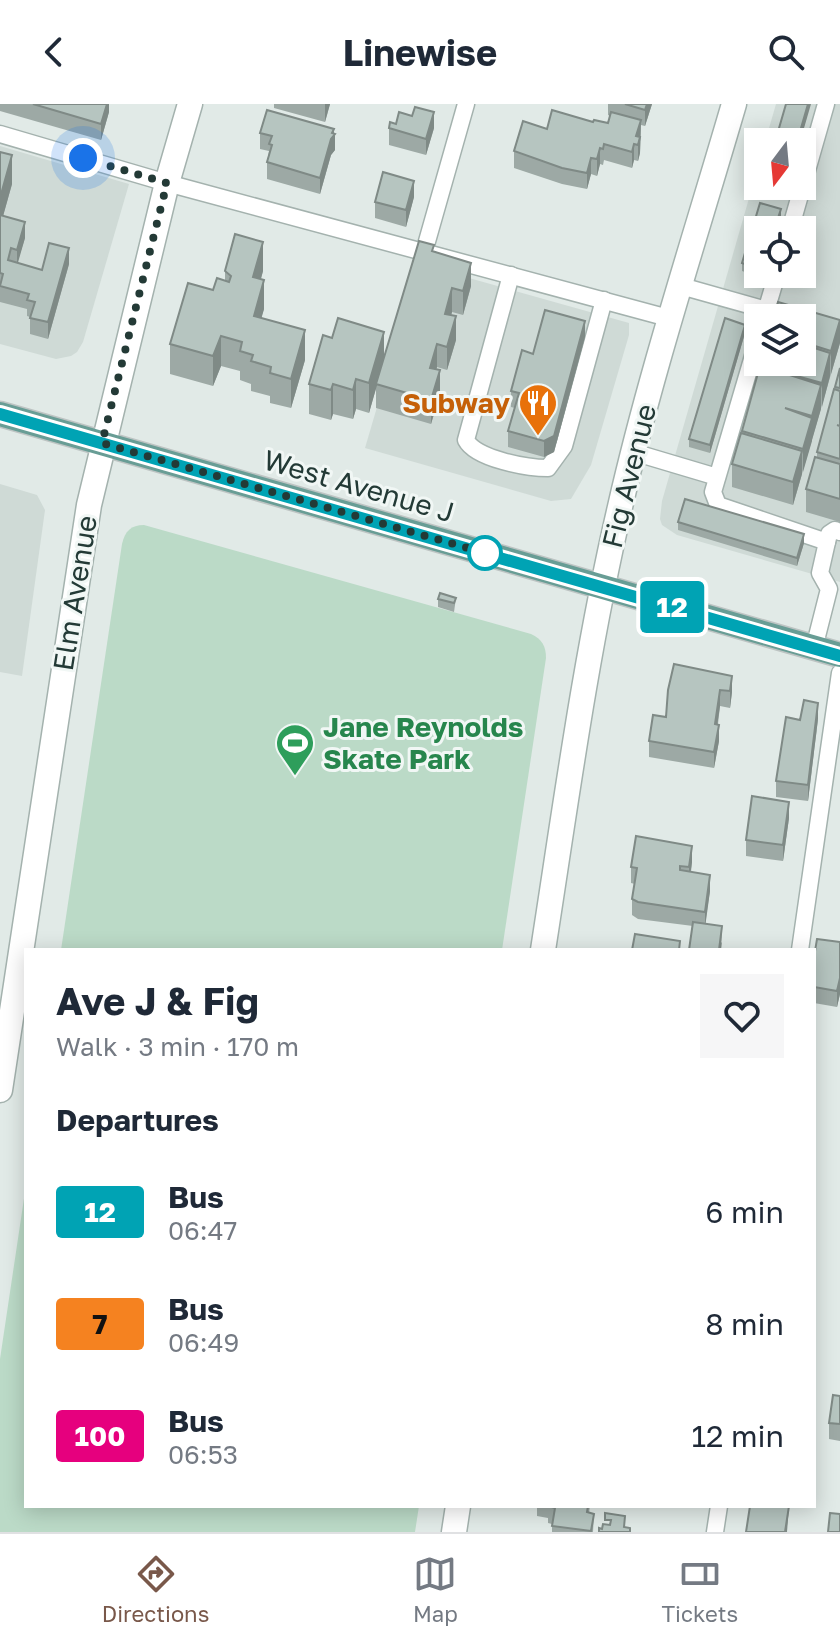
<!DOCTYPE html>
<html lang="en">
<head>
<meta charset="utf-8">
<style>
  body { margin:0; font-family:"Golos Text",sans-serif; background:#f6f6f7; color:#1f2937; height:100vh; display:flex; flex-direction:column; font-size:30px; white-space:nowrap }
  * { box-sizing:border-box; margin:0 }
  p { font-size:26px; color:#747a83 }
  .icon { flex:none; width:44px; height:44px; fill:none; stroke:currentColor; stroke-width:2; stroke-linecap:round; stroke-linejoin:round }
  .map { position:relative; flex:1; overflow:hidden }
  .sheet { position:absolute; left:24px; top:844px; width:792px; height:560px; display:flex; flex-direction:column; background:#fff; border-radius:0px; box-shadow:0 4px 20px #0003 }
  .sheet>* { flex:none }
  .badge { padding:0 16px; border-radius:6px; font-size:28px; line-height:52px }
  .needle { width:52px; rotate:196deg }
  .controls { position:absolute; left:744px; top:24px; display:grid; gap:16px }
  .controls a { display:grid; place-items:center; width:72px; height:72px; border-radius:0px; background:#fff; box-shadow:0 4px 20px #0003; font-size:40px }
  .you { position:absolute; width:40px; height:40px; margin:-20px; border:6px solid #fff; border-radius:50%; background:#1a73e8; box-shadow:0 0 0 12px #1a73e833 }
  .map>.badge { position:absolute; translate:-50% -50%; box-shadow:0 0 0 4px #fff }
  h2 { padding:0 32px; font-size:30px; line-height:72px }
  .round { display:grid; place-items:center; flex:none; width:84px; height:84px; border-radius:0px; background:#f6f6f7 }
  .overview { display:flex; align-items:center; justify-content:space-between; height:136px; padding:0 32px }
  h1 { font-size:38px; font-weight:700; line-height:60px }
  ul { padding:0; list-style:none }
  li { display:flex; align-items:center; gap:24px; height:112px; padding:0 32px }
  li div { flex:1 }
  li b { display:block; font-size:30px }
  li em { font-style:normal }
  li .badge { min-width:88px; font-weight:700; text-align:center }
  header { display:flex; justify-content:space-between; align-items:center; height:104px; padding:0 32px; background:#fff; font-size:36px; font-weight:700 }
  .tabs { display:flex; justify-content:space-around; align-items:center; height:112px; border-top:2px solid #e0e1e3; background:#fff; font-size:22px; color:#747a83 }
  .tabs a { display:grid; justify-items:center; gap:4px }
  .tabs .current { color:#79584a }
  .map>svg:first-child { display:block }
</style>
</head>
<body>
<header><svg class="icon" aria-label="back" viewBox="0 0 24 24"><path d="M15 5l-7 7 7 7"/></svg>Linewise<svg class="icon" aria-label="search" viewBox="0 0 24 24"><circle cx="10" cy="10" r="6"/><path d="M15 15l6 6"/></svg></header>
<div class="map">
<svg width="840" height="1428" viewBox="0 0 840 1428">
  <rect width="100%" height="100%" fill="#e1eae7"/>
  <g fill="#cfdad6" fill-rule="evenodd">
    <path d="M776 0H840V478L677 431 662 421 660 415 662 397 758 63V82H802V38H765ZM758 126H802V170H758ZM758 214H802V258H758Z"/>
    <path d="M0 42 129 80 83 238 77 248 71 252 56 255 0 240Z"/>
    <path d="M419 160 629 219V231L591 361 571 395 551 397 365 344Z"/>
    <path d="M0 380 37 391 45 406 22 572 0 568Z"/>
  </g>
  <g fill="#bbdac7">
    <path d="M144 421 531 530C542 535 546 542 546 554L502 846H61L122 440C125 427 131 421 144 421Z"/>
    <path d="M26 1081V1402H419L415 1428H0V1255Z"/>
  </g>
  <g fill="none" stroke-linecap="round" stroke-linejoin="round">
    <g stroke="#a4b2ae" stroke-width="19">
      <g id="service">
        <path d="M0 30 167 79 672 215"/>
        <path d="M790 126 826 0"/>
        <path d="M424 148 466 0"/>
        <path d="M511 171 466 336C476 355 527 364 548 364L564 342 604 196"/>
        <path d="M681 182 795 214"/>
        <path d="M764 214 777 170"/>
        <path d="M758 235 713 388 718 401 827 438 820 469 829 485 814 544"/>
        <path d="M633 348 717 373"/>
        <path d="M827 438 829 430 835 426 840 428"/>
        <path d="M800 846 840 569"/>
        <path d="M715 1428 719 1402"/>
      </g>
    </g>
    <g stroke="#a4b2ae" stroke-width="27">
      <g id="minor">
        <path d="M543 846C566 698 586 549 620 403 651 267 695 134 734 0"/>
        <path d="M0 986 89 401 167 79 190 0"/>
        <path d="M454 1428 458 1402"/>
      </g>
    </g>
    <g stroke="#bdc4c3" stroke-width="27">
      <path id="primary" d="M0 310 840 551"/>
    </g>
    <use href="#service" stroke="#fff" stroke-width="16"/>
    <use href="#minor" stroke="#fff" stroke-width="24"/>
    <use href="#primary" stroke="#689d95" stroke-width="24"/>
  </g>
  <g fill="#9da9a5">
    <path d="M0 0H109V8L101 36 0 7Z"/>
    <path d="M274 0H330L325 18 274 4Z"/>
    <path d="M608 0H652L645 22 641 21 640 49 638 57 634 56 632 64 604 56 603 61 600 60 597 72 591 70 587 85 562 80 514 64V47L547 25 593 18 608 19 610 12 608 11Z"/>
    <path d="M389 24H434L426 51 389 41Z"/>
    <path d="M260 29H334L335 46 331 51 320 90 267 75V58L269 47 260 45Z"/>
    <path d="M0 48 12 80 3 112 25 134 17 159 42 166 69 160 48 235 30 230V213L27 212V205L0 198Z"/>
    <path d="M414 93 406 123 375 114V98Z"/>
    <path d="M760 99 781 105V113L777 126H758V170H763L762 174 742 167V159Z"/>
    <path d="M434 148 471 182 463 211 452 208 451 211 456 236 447 266 437 263 436 265 440 290 431 320 376 304V284L369 309 356 305 353 315 333 310 331 316 309 310V280L384 255Z"/>
    <path d="M225 167H263L261 175 264 205 261 214 305 256 291 304 270 299V292L251 287V280L240 276V267L221 262 213 282 170 270V240L213 186 225 176Z"/>
    <path d="M802 214 840 239 793 401 732 383V360L742 327 802 258Z"/>
    <path d="M745 229 710 349 689 343V335Z"/>
    <path d="M585 233 554 348 544 353 508 343V327L515 304 511 303V287Z"/>
    <path d="M840 264V418L806 408V385L817 354V348Z"/>
    <path d="M678 418 804 439 797 462 678 426Z"/>
    <path d="M456 494 454 508 438 503V495Z"/>
    <path d="M674 560 732 588 730 604 720 602 718 620 719 637 714 664 649 653V637L666 613Z"/>
    <path d="M818 615 808 697 776 693V677Z"/>
    <path d="M789 714 783 757 746 752V736Z"/>
    <path d="M692 758 691 768 710 787 705 820 722 839 721 846H689L693 822 638 815 632 811V795L635 780 631 779V763Z"/>
    <path d="M840 838V890L837 903 814 899V853Z"/>
    <path d="M840 1292V1337L829 1335V1319Z"/>
    <path d="M537 1402H590L589 1409 594 1410 593 1428H552V1420L548 1419V1414L537 1412Z"/>
  </g>
  <g fill="#7f8a86">
    <path d="M107 0H109V8L101 36V20Z"/>
    <path d="M325 0H330L325 18Z"/>
    <path d="M647 0H652L645 22V6Z"/>
    <path d="M808 0H811L800 38H797Z"/>
    <path d="M434 8V24L426 51V35Z"/>
    <path d="M641 16 640 49 638 57V41L636 32Z"/>
    <path d="M334 25V32L335 30V46L331 51 320 90V74Z"/>
    <path d="M634 40V56L632 64V48Z"/>
    <path d="M600 44V60L597 72V55Z"/>
    <path d="M12 51V80L0 123V94Z"/>
    <path d="M591 54V70L587 85V69Z"/>
    <path d="M414 77V93L406 123V106Z"/>
    <path d="M781 105V113L777 126H774Z"/>
    <path d="M25 118V134L17 162V146Z"/>
    <path d="M263 138V167L253 202V173Z"/>
    <path d="M69 144V160L48 235V218Z"/>
    <path d="M471 159V182L463 211V187Z"/>
    <path d="M264 176V205L254 241V212Z"/>
    <path d="M452 184V208L445 233V210Z"/>
    <path d="M456 212V236L447 266V243Z"/>
    <path d="M840 216V239L831 270V247Z"/>
    <path d="M585 217V233L554 348 544 353V337Z"/>
    <path d="M745 221V229L710 349V341Z"/>
    <path d="M305 226V256L291 304V275Z"/>
    <path d="M384 228V257L369 309V279Z"/>
    <path d="M221 232V262L213 282V252Z"/>
    <path d="M437 240V263L430 287V264Z"/>
    <path d="M830 249V272L822 303V279Z"/>
    <path d="M440 266V290L431 320V296Z"/>
    <path d="M356 275V305L353 315V286Z"/>
    <path d="M333 280V310L331 316V286Z"/>
    <path d="M821 281V305L812 336V312Z"/>
    <path d="M812 314V337L803 368V345Z"/>
    <path d="M802 347V370L793 401V378Z"/>
    <path d="M804 430V439L797 462V454Z"/>
    <path d="M732 572V588L730 604V587Z"/>
    <path d="M720 586V602L715 636V620Z"/>
    <path d="M818 599V615L808 697V681Z"/>
    <path d="M719 621V637L714 664V648Z"/>
    <path d="M789 698V714L783 757V741Z"/>
    <path d="M692 742V758L689 779V763Z"/>
    <path d="M710 771V787L705 824V808Z"/>
    <path d="M722 822 721 846H719Z"/>
    <path d="M840 874V890L837 903V887Z"/>
    <path d="M789 1402 787 1428H785Z"/>
  </g>
  <g fill="#b6c5c0" stroke="#7f8a86" stroke-width="2">
    <path d="M33 0H107L101 20Z"/>
    <path d="M625 0H647L645 6Z"/>
    <path d="M786 0H808L797 38H775Z"/>
    <path d="M415 3 434 8 426 35 389 24 390 18 396 20 399 8 412 12Z"/>
    <path d="M267 6 334 25 332 29 335 30 331 35 320 74 267 58 272 41 269 40 272 32 260 29Z"/>
    <path d="M552 6 593 18 594 16 608 19 611 8 641 16 636 32 640 33 638 41 634 40 632 48 604 40 603 45 600 44 597 55 591 54 587 69 562 64 514 47 523 17 547 25Z"/>
    <path d="M0 48 12 51 0 94Z"/>
    <path d="M383 68 414 77 406 106 375 98Z"/>
    <path d="M760 99 781 105 774 126H758V164L742 159Z"/>
    <path d="M0 111 25 118 17 146 11 144 8 156 42 166 49 139 69 144 48 218 30 214 35 198 27 196 29 190 0 182 3 170 0 169Z"/>
    <path d="M235 130 263 138 253 173 264 176 254 212 305 226 291 275 270 269 271 263 251 257 253 251 240 247 242 238 221 232 213 252 170 240 188 179 213 186 217 174 229 178 231 172 225 167Z"/>
    <path d="M419 137 434 141 432 147 471 159 463 187 452 184 445 210 456 212 447 243 437 240 430 264 440 266 431 296 376 280Z"/>
    <path d="M778 198 840 216 831 247 802 238V214H774Z"/>
    <path d="M545 206 585 217 554 332 544 337 508 327 519 289 511 287 522 246 533 250Z"/>
    <path d="M338 214 384 228 369 279 356 275 353 286 333 280 331 286 309 280 323 231 332 234Z"/>
    <path d="M725 214 745 221 710 341 689 335Z"/>
    <path d="M802 240 830 249 822 279 771 265 821 281 812 312 785 304 812 314 803 345 742 327 761 258H802Z"/>
    <path d="M840 264V284L835 283Z"/>
    <path d="M834 285 840 287V322L837 321 840 322V355L817 348Z"/>
    <path d="M741 329 802 347 793 378 732 360Z"/>
    <path d="M815 353 840 360V395L806 385Z"/>
    <path d="M685 395 804 430 797 454 678 418Z"/>
    <path d="M440 489 456 494 454 499 438 495Z"/>
    <path d="M674 560 732 572 730 587 720 586 715 620 719 621 714 648 649 637 653 611 666 613 668 586Z"/>
    <path d="M804 596 818 599 808 681 776 677 786 613 800 616Z"/>
    <path d="M752 692 789 698 783 741 746 736Z"/>
    <path d="M636 732 692 742 689 763 680 762V766L710 771 705 808 638 798 632 795 637 764 631 763Z"/>
    <path d="M693 818 722 822 719 846H689Z"/>
    <path d="M635 830 680 837 679 846H632Z"/>
    <path d="M817 835 840 838V874L837 887 814 883V853Z"/>
    <path d="M833 1291 840 1292V1320L829 1319Z"/>
    <path d="M548 1402H588L587 1408 594 1410 591 1427 552 1422 555 1404Z"/>
    <path d="M750 1402H789L785 1428H746Z"/>
    <path d="M605 1409 625 1412 624 1423 630 1424V1428H599V1424L602 1425 603 1420 610 1421 611 1416H605Z"/>
    <path d="M830 1409 840 1410V1428H828Z"/>
  </g>
  <g fill="none" stroke-linecap="round" stroke-linejoin="round">
    <g stroke="#fff" stroke-width="18">
      <path id="line" d="M0 310 840 552"/>
    </g>
    <use href="#line" stroke="#00a3b4" stroke-width="12"/>
    <path stroke="#233a36" stroke-width="8" stroke-dasharray="0 14.4" d="M83 54 167 79 102 339 485 449"/>
  </g>
  <defs>
    <g id="restaurant-pin" transform="scale(2)"><path d="M0 17L-7.5 6A9.5 9.5 0 1 1 7.5 6Z" fill="#e8710a" stroke="#f1f7f5"/><path d="M-5-6h1v4h1v-4h1v4h1v-4h1v5L-1.5 .5V6h-2V.5L-5-1ZM5-6V6H3V1.5H1.5Q1.5-4 5-6Z" fill="#fff"/></g>
    <g id="stadium-pin" transform="scale(2)"><path d="M0 17L-7.5 6A9.5 9.5 0 1 1 7.5 6Z" fill="#2e9e5b" stroke="#f1f7f5"/><path d="M0-5a6.5 5 0 1 0 0 10a6.5 5 0 1 0 0-10ZM-3.5-1.8h7v3.6h-7Z" fill="#fff"/></g>
  </defs>
  <g fill-rule="evenodd">
    <use href="#restaurant-pin" x="538" y="299"/>
    <use href="#stadium-pin" x="295" y="639"/>
  </g>
  <circle fill="#fff" stroke="#00a3b4" stroke-width="4" cx="485" cy="449" r="16"/>
  <g text-anchor="middle" stroke-width="6" stroke-linejoin="round" paint-order="stroke">
    <g font-size="28" font-weight="bold" fill="#c56008" stroke="#f1f7f5" text-anchor="end">
      <text x="510" y="309">Subway</text>
    </g>
    <g font-size="28" fill="#233a36" stroke="#f1f7f5">
      <text transform="translate(629 372) rotate(-76)" y="10">Fig Avenue</text>
      <text transform="translate(359 382) rotate(16)" y="10">West Avenue J</text>
      <text transform="translate(75 489) rotate(-81)" y="10">Elm Avenue</text>
    </g>
    <g font-size="28" font-weight="bold" fill="#27864d" stroke="#f1f7f5" text-anchor="start">
      <text x="323" y="633">Jane Reynolds<tspan x="323" dy="32">Skate Park</tspan></text>
    </g>
  </g>
</svg>
<div class="controls">
<a><svg class="needle" viewBox="-14 -14 28 28"><path d="M0-13l5 13h-10z" fill="#e53935"/><path d="M0 13l5-13h-10z" fill="#747a83"/></svg></a>
<a><svg class="icon" aria-label="locate" viewBox="0 0 24 24"><circle cx="12" cy="12" r="6"/><path d="M12 2v4M12 18v4M2 12h4M18 12h4"/></svg></a>
<a><svg class="icon" aria-label="layers" viewBox="0 0 24 24"><path d="M12 4l9 5-9 5-9-5zM3 14l9 5 9-5"/></svg></a>
</div>
<div class="you" style="left:83px;top:54px"></div>
<b class="badge" style="left:672px;top:503px;background:#00a3b4;color:#fff">12</b>
<section class="sheet">
<div class="overview"><div><h1>Ave J &amp; Fig</h1><p>Walk · 3 min · 170 m</p></div><a class="round"><svg class="icon" aria-label="heart" viewBox="0 0 24 24"><path d="M12 20l-8-8c-3-5 5-10 8-4 3-6 11-1 8 4z"/></svg></a></div>
<h2>Departures</h2>
<ul>
<li><span class="badge" style="background:#00a3b4;color:#fff">12</span><div><b>Bus</b><p>06:47</p></div><em>6 min</em></li>
<li><span class="badge" style="background:#f58220;color:#111">7</span><div><b>Bus</b><p>06:49</p></div><em>8 min</em></li>
<li><span class="badge" style="background:#e6007e;color:#fff">100</span><div><b>Bus</b><p>06:53</p></div><em>12 min</em></li>
</ul>
</section>
</div>
<nav class="tabs">
<a class="current"><svg class="icon" aria-label="directions" viewBox="0 0 24 24"><path d="M12 3l9 9-9 9-9-9zM9 14v-3h6M13 9l2 2-2 2"/></svg>Directions</a>
<a><svg class="icon" aria-label="map" viewBox="0 0 24 24"><path d="M3 6l6-2 6 2 6-2v14l-6 2-6-2-6 2zM9 4v14M15 6v14"/></svg>Map</a>
<a><svg class="icon" aria-label="tickets" viewBox="0 0 24 24"><path d="M3 7h18v10H3zM15 7v10"/></svg>Tickets</a>
</nav>
</body>
</html>
